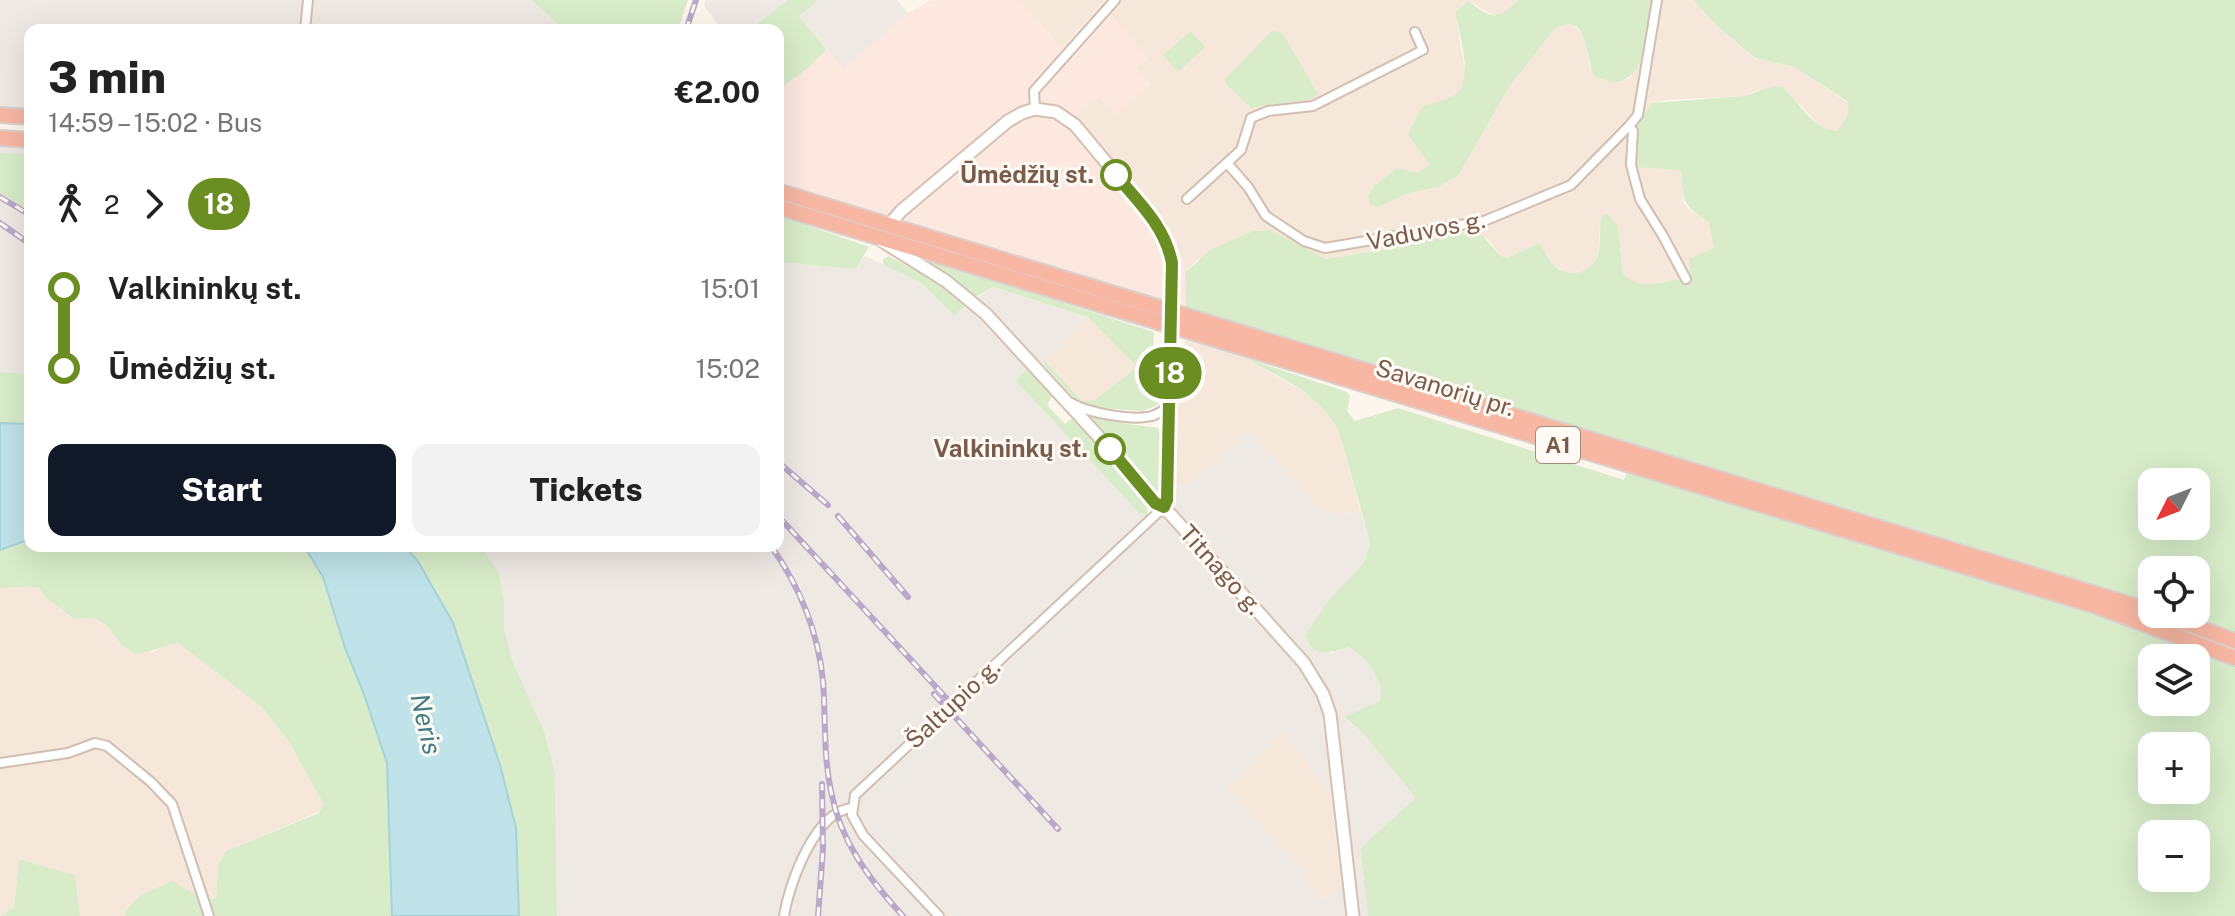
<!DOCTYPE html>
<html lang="en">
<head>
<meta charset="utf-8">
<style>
  body { margin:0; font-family:"Public Sans",sans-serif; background:#f2f2f2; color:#222; height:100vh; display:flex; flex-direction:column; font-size:30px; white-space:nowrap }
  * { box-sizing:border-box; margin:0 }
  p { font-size:26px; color:#767676 }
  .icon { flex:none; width:44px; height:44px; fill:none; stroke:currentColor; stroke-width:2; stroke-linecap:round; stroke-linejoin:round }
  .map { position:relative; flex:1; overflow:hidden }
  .sheet { position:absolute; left:24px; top:24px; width:760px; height:528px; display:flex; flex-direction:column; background:#fff; border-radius:16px; box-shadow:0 8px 32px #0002 }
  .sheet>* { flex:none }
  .badge { padding:0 16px; border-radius:26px; font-size:28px; line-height:52px }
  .needle { width:52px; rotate:228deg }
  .fabs { position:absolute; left:2138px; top:468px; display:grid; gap:16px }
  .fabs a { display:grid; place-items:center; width:72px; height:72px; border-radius:16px; background:#fff; box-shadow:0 8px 32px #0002; font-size:40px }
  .map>.badge { position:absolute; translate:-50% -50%; box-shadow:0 0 0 4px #fff }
  .legs { display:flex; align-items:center; gap:12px; height:88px; padding:0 24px; font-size:26px }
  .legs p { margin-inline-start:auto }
  .headline { display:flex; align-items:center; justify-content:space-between; height:136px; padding:0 24px }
  h1 { font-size:44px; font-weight:800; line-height:60px }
  .action { display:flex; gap:16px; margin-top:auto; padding:16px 24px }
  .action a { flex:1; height:92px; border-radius:16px; background:#111827; color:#fff; font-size:32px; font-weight:800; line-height:92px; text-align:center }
  .action a+a { background:#f2f2f2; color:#222 }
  ul { padding:0 24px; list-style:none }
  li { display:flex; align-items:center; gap:28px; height:80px; font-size:30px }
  li i { display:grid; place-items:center; width:12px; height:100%; margin:0 10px; background:currentColor }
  li i::after { content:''; width:20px; height:20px; margin:-10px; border:6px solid; border-radius:50%; background:#fff }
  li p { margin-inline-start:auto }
  li:first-child i { background:linear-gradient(#0000 50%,currentColor 0) }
  li:last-child i { background:linear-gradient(currentColor 50%,#0000 0) }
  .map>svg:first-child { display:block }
</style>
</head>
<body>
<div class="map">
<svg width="2235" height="916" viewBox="0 0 2235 916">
  <rect width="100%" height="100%" fill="#fdf6ec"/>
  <g fill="#f5e8da" fill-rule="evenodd">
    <path d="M1019 0H1518L1503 15 1494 16 1468 1 1455 12 1466 76 1462 89 1454 96 1431 165 1417 173 1378 207 1410 193 1438 187 1458 176 1509 87 1554 30 1563 24 1573 25 1584 35 1590 66 1603 80 1621 82 1630 78 1646 48 1655 0H1693L1717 26 1754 58 1794 67 1847 102 1850 108 1847 118 1837 131H1828L1820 126 1783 87 1755 91 1744 96 1667 100 1652 103 1638 121V167L1681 169 1683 201 1689 210 1709 222 1732 253 1697 291 1678 279 1643 286 1634 283 1623 274 1618 227 1600 226 1598 254 1593 266 1582 273H1565L1554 265 1541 245 1537 244 1507 258 1501 256 1487 238 1448 234 1393 248 1326 259 1271 230 1253 231 1196 261 1185 273 1176 240 1161 214 1075 117 1099 96 1116 114 1150 84 1136 68 1148 58 1101 4 1062 48ZM1273 31 1309 100 1251 108 1225 83V79Z"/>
    <path d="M1088 317 1137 367 1095 400 1082 401 1045 361Z"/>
    <path d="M1185 340 1245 358 1314 398 1331 415 1339 432 1360 510 1342 515 1320 509 1248 431 1196 479 1177 487 1174 477 1176 428Z"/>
    <path d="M38 587 47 599 73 619 95 618 106 625 121 644 152 653 165 645 178 643 236 685 262 707 289 742 323 803 319 812 226 851 218 866 216 898 126 909V916H80L75 875 19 859 14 907 0 916V588Z"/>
    <path d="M1283 731 1331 794 1341 886 1336 895 1317 898 1303 870 1227 789Z"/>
  </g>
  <path fill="#fde8e0" d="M932 0H1019L1062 48 1101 4 1148 57 1136 68 1150 84 1116 114 1099 96 1075 117 1161 214 1176 240 1185 273 1186 309 903 223 778 181V89L801 74 827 50 843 68 908 13Z"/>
  <g fill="#efe9e4" fill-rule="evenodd">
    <path d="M0 0H531L558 24 572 30H30V113L0 111Z"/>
    <path d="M705 0H788L749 30H723L704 6Z"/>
    <path d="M818 0H897L908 13 843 69 799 16Z"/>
    <path d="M0 146 30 148V374L0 372Z"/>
    <path d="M865 256 920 282 954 316 992 287 1088 317 1043 364 1036 358 1016 381 1139 513 1148 515 1177 487 1196 479 1248 431 1320 509 1342 515 1360 510 1370 542 1369 555 1362 566 1335 593 1329 654 1349 647 1361 652 1377 678 1382 696 1380 701 1344 718 1363 733 1417 798 1360 848 1368 916H557L555 772 544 731 512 660 504 628V604L480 546H778V262L856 269ZM1283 731 1331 794 1341 885 1336 895 1317 898 1303 870 1227 789Z"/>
  </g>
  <g fill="#d8ecc9" fill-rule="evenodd">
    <path d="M531 0H688L678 30H572L558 24Z"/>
    <path d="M788 0H818L799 16 827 50 801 74 778 89V30H749Z"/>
    <path d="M1518 0H1655C1649 31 1643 105 1594 75 1585 56 1588 8 1554 30L1509 87 1458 176 1438 187 1410 193 1378 207 1370 204 1368 196 1375 185 1397 168 1417 173 1430 165 1408 134 1423 106C1432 103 1445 101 1453 96 1476 84 1459 33 1455 12L1468 1C1493 19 1496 22 1518 0Z"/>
    <path d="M1693 0H2235V916H1368L1360 848 1416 798 1363 733 1344 717 1380 701C1385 682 1365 655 1349 647 1331 653 1311 659 1306 635 1315 621 1324 605 1335 593 1351 575 1368 566 1370 542L1339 432C1321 394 1280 378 1245 358L1347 392 1350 396 1347 411 1355 421 1398 408 1624 480 1636 447 1186 309 1185 273 1210 250 1253 231 1271 230 1326 259 1393 248 1448 234 1479 232 1501 256 1507 258 1537 244 1541 245C1545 252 1550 261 1556 267 1569 279 1593 273 1598 255 1601 242 1599 228 1602 215L1608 214 1618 227 1623 274C1643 291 1655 283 1678 279L1688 285 1690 275 1689 259 1714 248 1709 222C1681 205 1683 200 1681 170L1638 167 1624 163C1626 140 1639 121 1652 103L1744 96 1774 86 1783 87C1799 102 1814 131 1837 131 1844 121 1852 114 1847 101L1794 67 1755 58 1717 26ZM2152 482H2196V526H2152ZM2152 570H2196V614H2152ZM2152 658H2196V702H2152ZM2152 746H2196V790H2152ZM2152 834H2196V878H2152Z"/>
    <path d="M1273 30 1283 34 1318 94 1309 100 1251 108 1225 83V79Z"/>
    <path d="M1191 31 1205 47 1178 72 1163 55Z"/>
    <path d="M0 153 30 155V211L0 193Z"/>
    <path d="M778 215 869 247 856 269 778 262Z"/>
    <path d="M907 253 1154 332 1153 354 1161 359 1162 390 1158 405 1143 411 1086 407 1078 403 1043 364 1045 361 1082 401 1095 400 1137 367 1088 317 993 287 976 297 951 278Z"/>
    <path d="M886 257H890L932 278 968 304 954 316 920 282 884 265 883 260Z"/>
    <path d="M1029 366 1052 396 1047 405 1065 424 1071 419 1074 421 1097 440 1148 501 1147 515 1139 513 1016 381Z"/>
    <path d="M0 372 30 374V424L0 423Z"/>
    <path d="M1095 416 1106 417 1113 422 1158 428 1161 434 1159 496 1157 499 1140 484 1092 419Z"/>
    <path d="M30 539V546H304L323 577 345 648 364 694 387 763 392 916H126V910L141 895 172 881 205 900 216 898 218 866 226 851 319 813 323 803 289 742 262 707 178 643C163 645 151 653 136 654L121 644 106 625 95 618 74 619 47 599 38 587 0 588V550Z"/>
    <path d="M405 546H480L499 573 504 604V628L512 660 544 731 555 772 557 916H519L516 828 419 563Z"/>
    <path d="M19 859 75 875 80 916H0L14 907Z"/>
  </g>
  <g fill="#bfe3e8" stroke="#a5d3da" stroke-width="2">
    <path d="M0 423 30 424V539L0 550Z"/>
    <path d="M304 546H405L419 563 453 623 500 765 516 828 519 916H392L387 763 364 694 345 648 323 577Z"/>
  </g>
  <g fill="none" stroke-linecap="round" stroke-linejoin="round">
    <g stroke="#d1beb0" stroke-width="12">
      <g id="street">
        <path d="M305 30 308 0"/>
        <path d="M1035 109 1034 91 1115 0"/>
        <path d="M1629 126 1633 131 1631 165 1640 199 1663 236 1686 279"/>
        <path d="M1227 163 1248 187 1266 216 1304 241 1325 248 1484 221 1571 185 1629 126 1638 115 1657 0"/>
        <path d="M1187 199 1241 150 1251 118 1268 111 1313 106 1423 50 1415 32"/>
        <path d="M1071 403C1088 413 1133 421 1152 416 1158 414 1164 410 1169 406"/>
        <path d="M0 763 68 753 95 743 107 746 151 782 172 804 209 916"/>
        <path d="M784 916C789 884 815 811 852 808"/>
        <path d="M939 916 863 835 852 815 855 795 1164 507"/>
      </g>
    </g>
    <g stroke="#d6c0b0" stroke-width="15">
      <g id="secondary">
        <path d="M889 225 901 211 1008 121 1022 113 1035 109 1056 112 1075 125 1160 227 1172 263V304"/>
        <path d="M882 241 946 281 986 314 1110 449 1155 503 1164 507 1304 663 1323 694 1330 714 1353 916"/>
        <path d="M1164 507 1167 500 1170 334"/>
      </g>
    </g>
    <g stroke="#dad1cd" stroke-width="18">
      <g id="highway">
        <path d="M0 115 30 117"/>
        <path d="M0 138 30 140"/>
        <path d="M778 191 2152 611"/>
        <path d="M778 207 2096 606 2235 658"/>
        <path d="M2161 614 2235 641"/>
      </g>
    </g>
    <use href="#street" stroke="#fff" stroke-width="8"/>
    <use href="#secondary" stroke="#fff" stroke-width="11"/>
    <use href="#highway" stroke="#f7b7a3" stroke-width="14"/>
    <g stroke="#b9a8c9" stroke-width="6">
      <g id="rail">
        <path d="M686 30 696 0"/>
        <path d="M0 197 30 215"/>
        <path d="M0 223 30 244"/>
        <path d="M778 462 828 505"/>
        <path d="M778 516 948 700"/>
        <path d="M838 516 908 597"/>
        <path d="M771 546C800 587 818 631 823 681 826 718 823 755 831 791 840 841 869 879 903 916"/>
        <path d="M934 694 1058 829"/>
        <path d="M818 916 823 849 822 784"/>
      </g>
    </g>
    <use href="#rail" stroke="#fffaf3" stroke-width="3" stroke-dasharray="9" stroke-linecap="butt"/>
  </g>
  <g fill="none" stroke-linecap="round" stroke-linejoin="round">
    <g stroke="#fff" stroke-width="18">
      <path id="line-1" d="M1110 449 1155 503 1164 507 1167 500 1172 263C1165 226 1139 203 1116 175"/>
    </g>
    <use href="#line-1" stroke="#6b8e23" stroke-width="12"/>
  </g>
  <g fill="#fff" stroke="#6b8e23" stroke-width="4">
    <circle cx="1116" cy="175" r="14"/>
    <circle cx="1110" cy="449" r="14"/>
  </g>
  <g text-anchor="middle" stroke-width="6" stroke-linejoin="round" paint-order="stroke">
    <rect fill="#fffaf3" stroke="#a28b7f" stroke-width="2" x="1536" y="427" width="44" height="36" rx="6"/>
    <g font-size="22" font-weight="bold" fill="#7a5c4d">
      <text x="1558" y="453">A1</text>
    </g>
    <g font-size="24" font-weight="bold" fill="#7a5c4d" stroke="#fffaf3" text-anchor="end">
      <text x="1094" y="183">Ūmėdžių st.</text>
      <text x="1088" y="457">Valkininkų st.</text>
    </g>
    <g font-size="24" fill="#7a5c4d" stroke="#fffaf3">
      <text transform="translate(1426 231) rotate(-11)" y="8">Vaduvos g.</text>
      <text transform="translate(1445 388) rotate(17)" y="8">Savanorių pr.</text>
      <text transform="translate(1221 570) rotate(48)" y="8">Titnago g.</text>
      <text transform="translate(953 704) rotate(-43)" y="8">Šaltupio g.</text>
    </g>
    <g font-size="26" font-style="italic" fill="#437c86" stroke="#fffaf3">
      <text transform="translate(426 724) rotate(77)" y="9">Neris</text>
    </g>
  </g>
</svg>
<div class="fabs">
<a><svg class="needle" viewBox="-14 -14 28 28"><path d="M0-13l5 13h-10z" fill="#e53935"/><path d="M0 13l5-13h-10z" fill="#767676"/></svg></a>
<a><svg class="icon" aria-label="locate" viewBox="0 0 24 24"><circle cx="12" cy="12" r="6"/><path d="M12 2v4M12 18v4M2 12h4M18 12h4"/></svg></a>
<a><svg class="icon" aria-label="layers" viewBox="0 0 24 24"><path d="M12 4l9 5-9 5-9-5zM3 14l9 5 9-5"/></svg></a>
<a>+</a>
<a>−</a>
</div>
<b class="badge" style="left:1170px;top:373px;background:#6b8e23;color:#fff">18</b>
<section class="sheet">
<div class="headline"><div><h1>3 min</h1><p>14:59 – 15:02 · Bus</p></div><b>€2.00</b></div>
<div class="legs"><svg class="icon" aria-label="walk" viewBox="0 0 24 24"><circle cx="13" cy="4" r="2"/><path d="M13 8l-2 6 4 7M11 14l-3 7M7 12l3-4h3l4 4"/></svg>2<svg class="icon" aria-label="forward" viewBox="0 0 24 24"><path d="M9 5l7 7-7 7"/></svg><b class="badge" style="background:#6b8e23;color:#fff">18</b></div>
<ul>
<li><i style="color:#6b8e23"></i><b>Valkininkų st.</b><p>15:01</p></li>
<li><i style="color:#6b8e23"></i><b>Ūmėdžių st.</b><p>15:02</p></li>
</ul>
<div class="action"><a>Start</a><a>Tickets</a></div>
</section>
</div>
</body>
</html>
